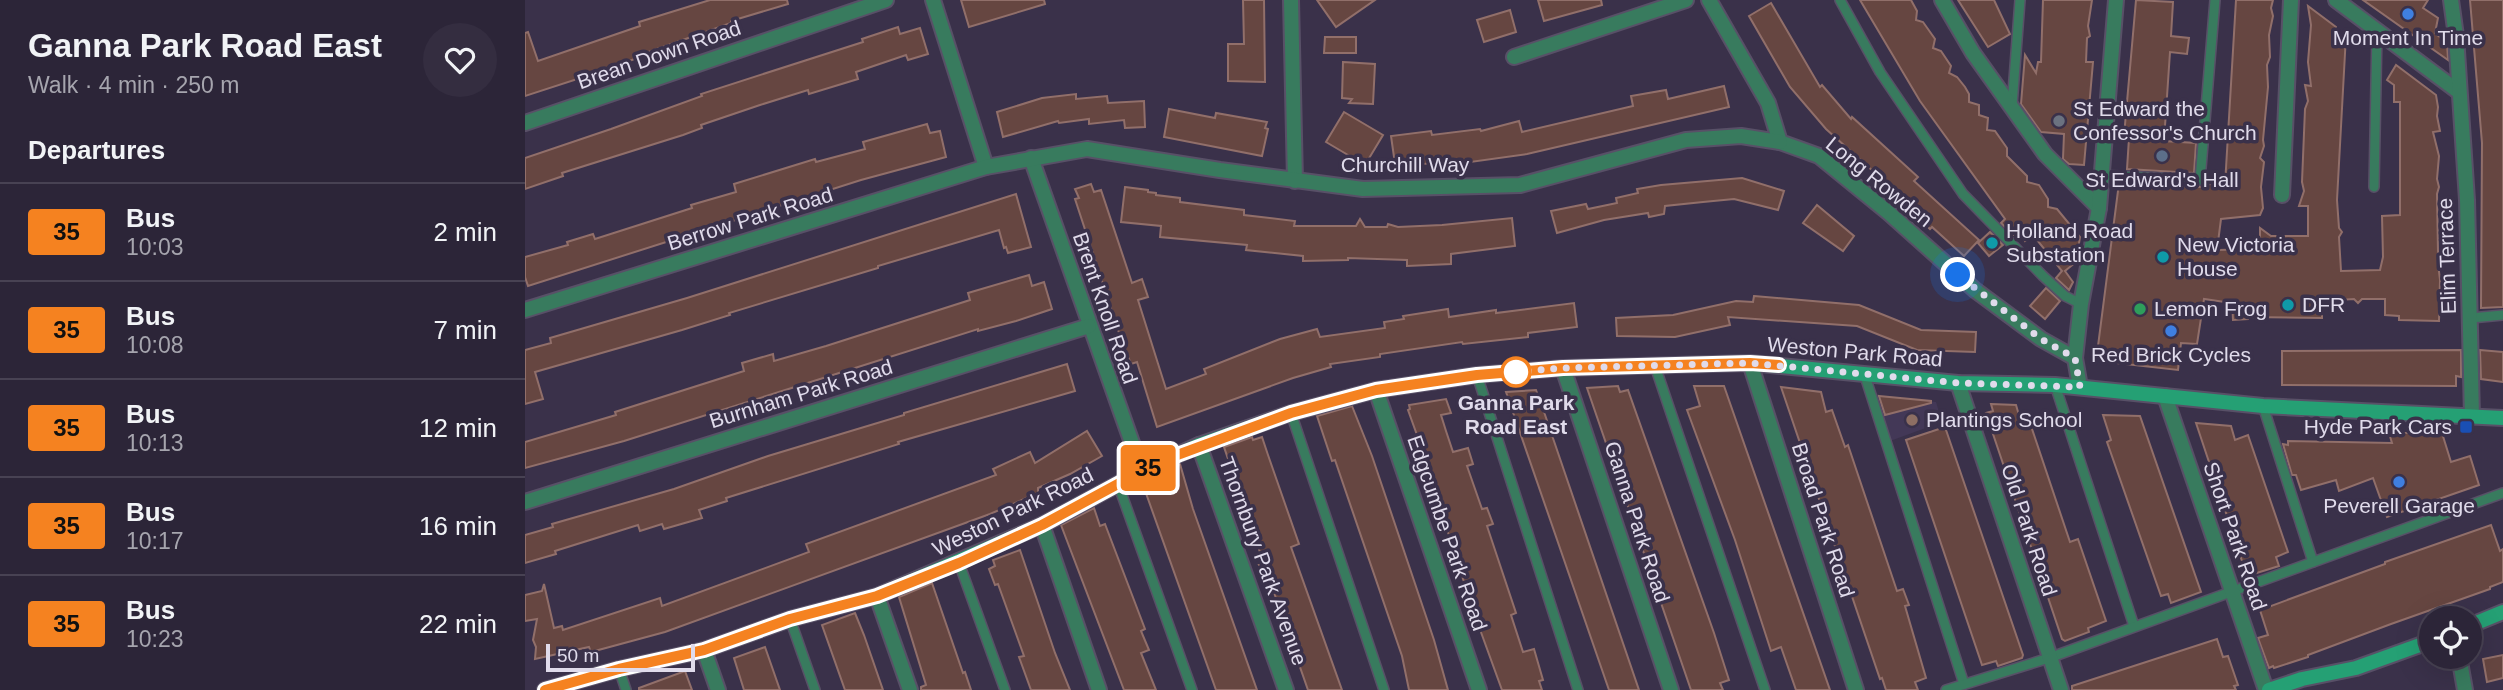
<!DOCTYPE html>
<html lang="en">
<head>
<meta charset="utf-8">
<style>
  body { margin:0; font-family:Helvetica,sans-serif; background:#342d40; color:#f1f3f6; height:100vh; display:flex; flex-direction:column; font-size:26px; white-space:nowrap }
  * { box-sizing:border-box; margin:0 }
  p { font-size:23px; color:#a6a5ae }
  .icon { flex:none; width:38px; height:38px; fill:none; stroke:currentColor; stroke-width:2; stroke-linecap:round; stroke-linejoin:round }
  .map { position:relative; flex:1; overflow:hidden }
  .details { display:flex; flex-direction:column; background:#2c2538; width:525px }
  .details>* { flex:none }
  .badge { padding:0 14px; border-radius:5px; font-size:24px; line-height:46px }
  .buttons { position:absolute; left:1894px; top:606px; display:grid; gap:14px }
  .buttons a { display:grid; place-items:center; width:63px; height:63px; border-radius:50%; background:#2c2538; box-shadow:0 7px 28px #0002,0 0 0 2px #484253; font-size:35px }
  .scale { position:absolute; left:21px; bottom:18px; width:149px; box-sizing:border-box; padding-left:7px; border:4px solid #e0dbeb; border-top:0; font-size:19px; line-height:24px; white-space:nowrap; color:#e0dbeb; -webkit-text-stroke:5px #3a314a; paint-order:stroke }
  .you { position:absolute; width:35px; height:35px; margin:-18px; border:5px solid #fff; border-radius:50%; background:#1a73e8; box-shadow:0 0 0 10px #1a73e833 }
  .map>.badge { position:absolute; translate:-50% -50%; box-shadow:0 0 0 4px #fff }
  h2 { padding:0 28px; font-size:26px; line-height:63px }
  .round { display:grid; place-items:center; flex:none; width:74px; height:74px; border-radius:37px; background:#342d40 }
  .head { display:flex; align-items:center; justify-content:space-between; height:119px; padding:0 28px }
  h1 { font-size:33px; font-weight:700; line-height:52px }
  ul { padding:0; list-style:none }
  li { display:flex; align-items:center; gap:21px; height:98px; padding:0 28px; border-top:2px solid #484253 }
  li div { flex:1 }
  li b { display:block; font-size:26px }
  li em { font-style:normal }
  li .badge { min-width:77px; font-weight:700; text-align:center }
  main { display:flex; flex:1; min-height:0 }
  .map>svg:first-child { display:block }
</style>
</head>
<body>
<main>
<section class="details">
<div class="head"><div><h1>Ganna Park Road East</h1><p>Walk · 4 min · 250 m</p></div><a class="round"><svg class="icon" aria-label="heart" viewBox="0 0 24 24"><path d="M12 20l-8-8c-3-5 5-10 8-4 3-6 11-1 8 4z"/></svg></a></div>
<h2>Departures</h2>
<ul>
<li><span class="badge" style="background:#f58220;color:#111">35</span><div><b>Bus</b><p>10:03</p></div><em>2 min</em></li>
<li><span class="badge" style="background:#f58220;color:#111">35</span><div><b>Bus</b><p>10:08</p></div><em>7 min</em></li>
<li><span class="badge" style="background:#f58220;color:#111">35</span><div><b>Bus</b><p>10:13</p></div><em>12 min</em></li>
<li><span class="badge" style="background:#f58220;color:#111">35</span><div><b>Bus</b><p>10:17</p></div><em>16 min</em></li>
<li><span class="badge" style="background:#f58220;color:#111">35</span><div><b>Bus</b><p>10:23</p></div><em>22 min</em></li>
</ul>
</section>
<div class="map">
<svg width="1978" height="690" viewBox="0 0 1978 690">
  <rect width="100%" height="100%" fill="#3a314a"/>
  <path fill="#433857" d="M1348 395 1411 402 1417 422 1365 441Z"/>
  <g fill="#664641" stroke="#916f6a" stroke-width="2">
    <path d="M185 0H262L263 4 206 21V23L115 55V57L80 70 0 96V33L3 32 13 61 115 26 114 22Z"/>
    <path d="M436 0H519L520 4 444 27Z"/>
    <path d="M718 0H739L740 82 703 81V44H719Z"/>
    <path d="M792 0H850L811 27Z"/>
    <path d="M1013 0H1076L1077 5 1019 21Z"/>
    <path d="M1335 0H1386L1392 11 1391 20 1398 22 1410 39 1408 48 1416 51 1426 66 1424 73 1432 77 1440 87 1444 94V102L1454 105V115L1463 118 1462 130 1470 131 1482 148V156L1502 176V182L1514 185 1523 199V207L1532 209 1555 237 1551 262 1540 271 1548 282 1544 290 1531 278 1537 271 1508 235 1500 241 1494 231 1488 235 1476 223 1480 219 1395 101Z"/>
    <path d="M1433 0H1469L1485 34 1463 47Z"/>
    <path d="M1518 0H1567L1563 26 1565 36 1562 38 1561 62H1568L1559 165 1544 164 1538 159 1539 134 1516 132 1496 104 1500 55 1511 73 1513 62H1516Z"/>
    <path d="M1611 0 1648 2 1646 36 1664 38 1662 54 1645 52 1639 141 1671 143 1669 173 1602 169 1604 138 1599 136Z"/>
    <path d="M1711 0H1748L1746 8 1748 16 1744 35 1745 57 1742 65 1743 87 1738 140 1739 146 1735 158 1739 162 1736 187 1738 208 1735 215 1696 219 1692 250 1735 249V228L1746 236H1783V206H1774L1779 191 1777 182 1780 109 1783 101 1780 85 1786 86 1783 62 1786 25 1783 6 1811 27V34L1821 35 1812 200 1814 228 1817 232 1814 237 1816 271 1855 270 1858 257 1857 216 1875 215V102H1869V85L1862 80 1871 65 1911 95 1913 107 1912 116 1915 131 1908 132 1914 156 1912 179 1914 187 1912 194 1913 252 1915 256 1913 263 1915 280 1914 321 1874 320V316L1860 315V299H1837L1833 303 1829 299 1797 301V318L1723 317V319L1708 320 1707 303 1679 299 1672 344 1656 343 1653 370 1583 362 1573 346 1594 183 1675 187 1681 184 1700 185Z"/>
    <path d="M1838 0H1903L1898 8 1913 18 1910 33 1922 43 1923 60Z"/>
    <path d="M1945 0H1978V307L1956 308 1957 143Z"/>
    <path d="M1246 3 1295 87 1297 85 1326 119 1327 117 1393 177 1389 181 1454 240 1439 256 1407 227 1405 229 1385 210 1388 207 1301 129 1265 87 1224 16Z"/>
    <path d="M985 10 991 32 959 42 952 20Z"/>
    <path d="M373 27 375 34 395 28 403 54 383 60 381 55 331 72 333 79 284 94 283 90 235 105 176 125 177 128 158 135 37 173 38 176 0 189V158L86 129 177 96 176 94 338 42 337 39Z"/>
    <path d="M800 37H831V53H799Z"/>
    <path d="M818 62 850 64 848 104 824 103 827 99 817 98Z"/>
    <path d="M1199 86 1204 107 1002 154 924 165 923 161 874 167 873 157H869L866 136 906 131 907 135 955 129 956 131 994 121 997 132 1108 106 1106 96 1141 90 1143 99Z"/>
    <path d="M551 94V99L582 96 583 103 619 101 620 127 600 128 599 120 564 124V119L534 123 533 121 478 137 472 112 517 98Z"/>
    <path d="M644 109 690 118 691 113 742 122 740 128 743 129 737 156 639 137Z"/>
    <path d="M819 112 858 135 840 165 801 142Z"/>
    <path d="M402 124 405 133 415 131 421 157 336 180 3 286 0 277V257L43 245 42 242 68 234 70 239 167 208 166 205 211 192 209 184 290 159 291 162 340 149 338 142Z"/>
    <path d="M1217 178 1259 191 1253 210 1209 199 1178 202 1140 206 1139 214 1124 217 1123 213 1079 220 1032 233 1026 211 1061 204 1063 209 1092 203 1091 198 1113 193 1112 189 1136 185Z"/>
    <path d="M566 184 569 192 576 190 607 283 617 279 623 297 613 300 641 389 681 374 679 369 755 339 792 329 795 337 860 328 859 322 879 319 878 316 923 309 924 317 971 310V313L1049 303 1052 327 1003 333V337L938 344 937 342 855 354V357L805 364 806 367 768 378 632 427 612 362 606 364 596 339 550 199 554 198 550 189Z"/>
    <path d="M600 187 623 190V192L631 193V195L655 198V202L719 210V215L770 221 769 226H831L835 219 840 227H862L863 224 873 227 917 225 987 218 990 246 926 254V264L882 266V260L823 258V260L778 261V256L721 250 722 245 635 237 636 226 596 222Z"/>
    <path d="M491 194 506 247 483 253 481 247 479 248 474 230 353 266V268L204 313 205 315 157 330 10 372 18 399 0 404V350L26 343 25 338 162 298Z"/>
    <path d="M1292 205 1329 236 1318 251 1278 223Z"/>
    <path d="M1465 232 1478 245 1464 256 1453 243Z"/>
    <path d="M504 275 507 286 519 282 527 309 491 321 453 331V329L99 441 0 468V442L91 415 90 412 219 371 217 363 248 354 249 361 301 346 445 300 443 293Z"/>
    <path d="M1521 288 1535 301 1520 319 1505 306Z"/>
    <path d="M1229 296 1334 305 1396 330 1451 332 1450 352 1392 350 1332 326 1203 317 1205 325 1150 337 1092 336 1091 318 1148 315 1211 301 1228 302Z"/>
    <path d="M1936 350V377L1931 376V386L1757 385V351Z"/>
    <path d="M1955 350 1978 352V382L1956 379Z"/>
    <path d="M542 364 550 391 373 442 374 444 201 498 202 501 174 510 177 518 139 529 137 524 115 531 113 525 30 551 31 554 0 563V535L28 527 27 524 149 489 243 456 379 415V413Z"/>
    <path d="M1093 386 1095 392 1103 390 1189 633 1204 680 1195 683 1198 690H1166L1062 388Z"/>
    <path d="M1169 386H1199L1305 690H1271L1256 647 1246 651 1210 540 1162 410 1175 406Z"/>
    <path d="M1256 387 1296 392 1301 412 1307 410 1320 447 1323 445 1372 591 1378 589 1384 605 1380 606 1401 678 1390 682 1393 690H1361L1357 678 1355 679Z"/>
    <path d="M1011 390 1017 406 1114 690H1084L981 392Z"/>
    <path d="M1354 396 1406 401V403L1360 415Z"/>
    <path d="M921 399 926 413 916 415 921 431 928 452 943 448 948 464 942 466 957 509 962 508 968 524 962 526 991 613 986 615 998 652 1009 649 1018 680 1014 681 1017 690H977L949 613 908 486 910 485 883 410 885 409 884 405Z"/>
    <path d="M1466 404 1491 405 1498 429 1506 426 1545 542 1553 539 1581 621 1563 628 1564 632 1540 641 1537 639 1467 431 1461 413 1468 411Z"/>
    <path d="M827 406 847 456 909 640 923 690H884L877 656 810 460 807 461 792 416Z"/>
    <path d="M1578 415 1615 416 1676 592 1646 603 1643 594 1636 596 1582 442 1586 440Z"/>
    <path d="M1671 423 1706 426 1710 440 1723 435 1763 552 1751 557 1754 566 1722 576Z"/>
    <path d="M1420 427 1498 655 1497 658 1473 666 1471 661 1457 665 1381 440Z"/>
    <path d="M562 431 577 456 545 474 513 488V493L465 514 140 632 66 652 64 647 10 659 11 647 8 640 12 619 0 621V595L17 591 19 584 29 628 37 626 38 630 135 598 137 606 284 552 281 544 471 475 468 469 505 452 510 463Z"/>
    <path d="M1864 433H1917L1926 462 1945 456 1954 485 1862 517 1848 478 1814 491 1811 480 1776 490 1771 475H1767L1758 444 1763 445V441L1867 443Z"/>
    <path d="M727 437 728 440 737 437 743 455 774 544 766 547 817 690H783L747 587 734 565 739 564 699 447Z"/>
    <path d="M655 464 668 509 732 690H691L617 482Z"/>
    <path d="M569 508 575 526 580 524 620 629 616 631 624 650 616 653 631 690H599L536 525Z"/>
    <path d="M1966 525 1975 551 1978 549V582L1965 587V589L1866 624 1783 655V657L1749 668 1748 666 1744 668 1733 638 1743 635 1735 610 1860 564V562Z"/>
    <path d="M495 550 530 653 545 690H506L494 657 499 656 473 584 470 585 464 569 470 566 468 560Z"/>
    <path d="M407 583 438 673 440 672 446 690H396V687L401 685 374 597Z"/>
    <path d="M330 613 339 635 358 690H320L297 625Z"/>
    <path d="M1692 639 1698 657 1703 656 1713 685 1709 686 1711 690H1547V686Z"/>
    <path d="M240 647 255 690H219L209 658Z"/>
    <path d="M1978 655V678L1962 682 1958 659Z"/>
    <path d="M160 671 167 690H114V688Z"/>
  </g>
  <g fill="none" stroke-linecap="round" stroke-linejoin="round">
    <g stroke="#585067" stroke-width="12">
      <g id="lane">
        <path d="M1315 0 1355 72 1438 194 1518 276 1540 296 1556 304"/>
        <path d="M1487 106 1495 0"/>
        <path d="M1576 175 1675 180 1690 0"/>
        <path d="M1849 187 1852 31"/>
        <path d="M1946 318 1978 315"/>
        <path d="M1130 366 1240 690"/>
        <path d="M1339 373 1439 684"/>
        <path d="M952 375 1053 690"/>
        <path d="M1530 385 1609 626"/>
        <path d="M1738 406 1788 562"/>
        <path d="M766 413 859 690"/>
        <path d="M593 484 667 690"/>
        <path d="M434 563 480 690"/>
        <path d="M265 619 290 690"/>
        <path d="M94 669 101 690"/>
        <path d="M1421 690 1524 658 1978 493"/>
      </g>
    </g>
    <g stroke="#585067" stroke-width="18">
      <g id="street">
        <path d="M408 0 461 167"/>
        <path d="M766 0 770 181"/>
        <path d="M1184 0 1243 103 1255 142 1294 156 1364 213 1450 290 1516 339 1550 358"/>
        <path d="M1417 0 1448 53 1520 154 1574 208"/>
        <path d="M1811 0 1934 92"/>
        <path d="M1926 0 1931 36 1942 200 1947 417"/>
        <path d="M989 57 1161 0"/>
        <path d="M0 123 361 0"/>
        <path d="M506 158 617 471"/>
        <path d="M1757 195 1766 0"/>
        <path d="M0 310 461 167 562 149 695 170 838 189 995 185 1161 140 1216 136 1255 142"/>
        <path d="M1225 363 1331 690"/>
        <path d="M1038 368 1146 690"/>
        <path d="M1433 383 1536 690"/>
        <path d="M1555 387 1550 358 1556 304 1574 208 1591 0"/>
        <path d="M851 390 954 690"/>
        <path d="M1640 396 1741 690"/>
        <path d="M674 445 761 690"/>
        <path d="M0 502 564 326"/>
        <path d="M517 525 574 690"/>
        <path d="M352 596 385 690"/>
        <path d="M179 650 193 690"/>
        <path d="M1934 656 1940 690"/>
      </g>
    </g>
    <g stroke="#585067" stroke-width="18">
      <g id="secondary">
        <path d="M1944 626 1978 612"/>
        <path d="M20 690 94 669 179 650 265 619 352 596 517 525 617 471 674 445 766 413 851 390 952 375 1038 368 1225 363 1433 383 1530 385 1738 406 1978 418"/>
        <path d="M1744 690 1777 679 1831 668 1906 641"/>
      </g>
    </g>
    <use href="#lane" stroke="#387b5e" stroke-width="9"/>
    <use href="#street" stroke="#387b5e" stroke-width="14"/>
    <use href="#secondary" stroke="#25a074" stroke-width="14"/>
  </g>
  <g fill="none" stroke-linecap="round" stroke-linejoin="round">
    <g stroke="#fff" stroke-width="16">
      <path id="line" d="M20 690 94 669 179 650 265 619 352 596 434 563 517 525 617 471 655 454 766 413 851 390 952 375 1038 368 1225 363 1254 365"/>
    </g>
    <use href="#line" stroke="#f58220" stroke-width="10"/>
    <path stroke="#e0dbeb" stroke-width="7" stroke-dasharray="0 12.6" d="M991 372 1038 368 1225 363 1433 383 1555 387 1550 358 1516 339 1433 275"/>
  </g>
  <g fill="#3f7fe0" stroke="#3a314a" stroke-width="2.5">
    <circle cx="1883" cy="14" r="7"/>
    <circle cx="1646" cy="331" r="7"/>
    <circle cx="1874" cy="482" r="7"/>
  </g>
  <circle fill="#6b7280" stroke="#3a314a" stroke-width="2.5" cx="1534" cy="121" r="7"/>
  <circle fill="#5c6f8a" stroke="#3a314a" stroke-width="2.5" cx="1637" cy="156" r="7"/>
  <g fill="#0f9aa8" stroke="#3a314a" stroke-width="2.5">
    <circle cx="1467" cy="243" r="7"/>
    <circle cx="1638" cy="257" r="7"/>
    <circle cx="1763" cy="305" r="7"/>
  </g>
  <circle fill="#2e9e5b" stroke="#3a314a" stroke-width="2.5" cx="1615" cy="309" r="7"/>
  <circle fill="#fff" stroke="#f58220" stroke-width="3.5" cx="991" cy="372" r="14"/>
  <circle fill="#8d6e63" stroke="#3a314a" stroke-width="2.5" cx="1387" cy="420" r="7"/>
  <rect fill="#1a4fb4" stroke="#3a314a" stroke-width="2.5" x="1934" y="420" width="14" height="14" rx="3.5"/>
  <g text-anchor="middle" stroke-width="7" stroke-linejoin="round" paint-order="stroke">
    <g font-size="21" fill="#e0dbeb" stroke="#3a314a" text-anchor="start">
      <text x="1883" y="45" text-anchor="middle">Moment In Time</text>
      <text x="1548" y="116">St Edward the<tspan x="1548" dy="24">Confessor's Church</tspan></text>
      <text x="1637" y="187" text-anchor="middle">St Edward's Hall</text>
      <text x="1481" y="238">Holland Road<tspan x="1481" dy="24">Substation</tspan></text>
      <text x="1652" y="252">New Victoria<tspan x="1652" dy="24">House</tspan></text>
      <text x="1777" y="312">DFR</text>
      <text x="1629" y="316">Lemon Frog</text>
      <text x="1646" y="362" text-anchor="middle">Red Brick Cycles</text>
      <text x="1401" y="427">Plantings School</text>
      <text x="1927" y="434" text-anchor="end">Hyde Park Cars</text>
      <text x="1874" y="513" text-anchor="middle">Peverell Garage</text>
    </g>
    <g font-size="21" fill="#e0dbeb" stroke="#3a314a">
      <text transform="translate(134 55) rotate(-19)" y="7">Brean Down Road</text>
      <text x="880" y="172">Churchill Way</text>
      <text transform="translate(1354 182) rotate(39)" y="7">Long Rowden</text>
      <text transform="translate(225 219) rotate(-17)" y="7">Berrow Park Road</text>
      <text transform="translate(1922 256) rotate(-92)" y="7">Elim Terrace</text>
      <text transform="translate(580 308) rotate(71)" y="7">Brent Knoll Road</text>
      <text transform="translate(1330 352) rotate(5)" y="7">Weston Park Road</text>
      <text transform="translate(276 394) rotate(-17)" y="7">Burnham Park Road</text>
      <text transform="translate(488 512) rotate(-26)" y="7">Weston Park Road</text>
      <text transform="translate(1298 520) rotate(72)" y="7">Broad Park Road</text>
      <text transform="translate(1112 522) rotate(72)" y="7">Ganna Park Road</text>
      <text transform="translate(1504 530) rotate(72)" y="7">Old Park Road</text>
      <text transform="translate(922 533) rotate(71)" y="7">Edgcumbe Park Road</text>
      <text transform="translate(1710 536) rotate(71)" y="7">Short Park Road</text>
      <text transform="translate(738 561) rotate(70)" y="7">Thornbury Park Avenue</text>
    </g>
    <g font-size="21" font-weight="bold" fill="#e0dbeb" stroke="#3a314a">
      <text x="991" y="410">Ganna Park<tspan x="991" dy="24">Road East</tspan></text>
    </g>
  </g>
</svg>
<div class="buttons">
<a><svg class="icon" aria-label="locate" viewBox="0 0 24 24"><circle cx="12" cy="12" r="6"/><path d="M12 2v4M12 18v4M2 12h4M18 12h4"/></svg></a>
</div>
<div class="scale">50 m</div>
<div class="you" style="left:1433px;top:275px"></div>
<b class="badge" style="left:623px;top:468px;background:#f58220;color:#111">35</b>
</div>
</main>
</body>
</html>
